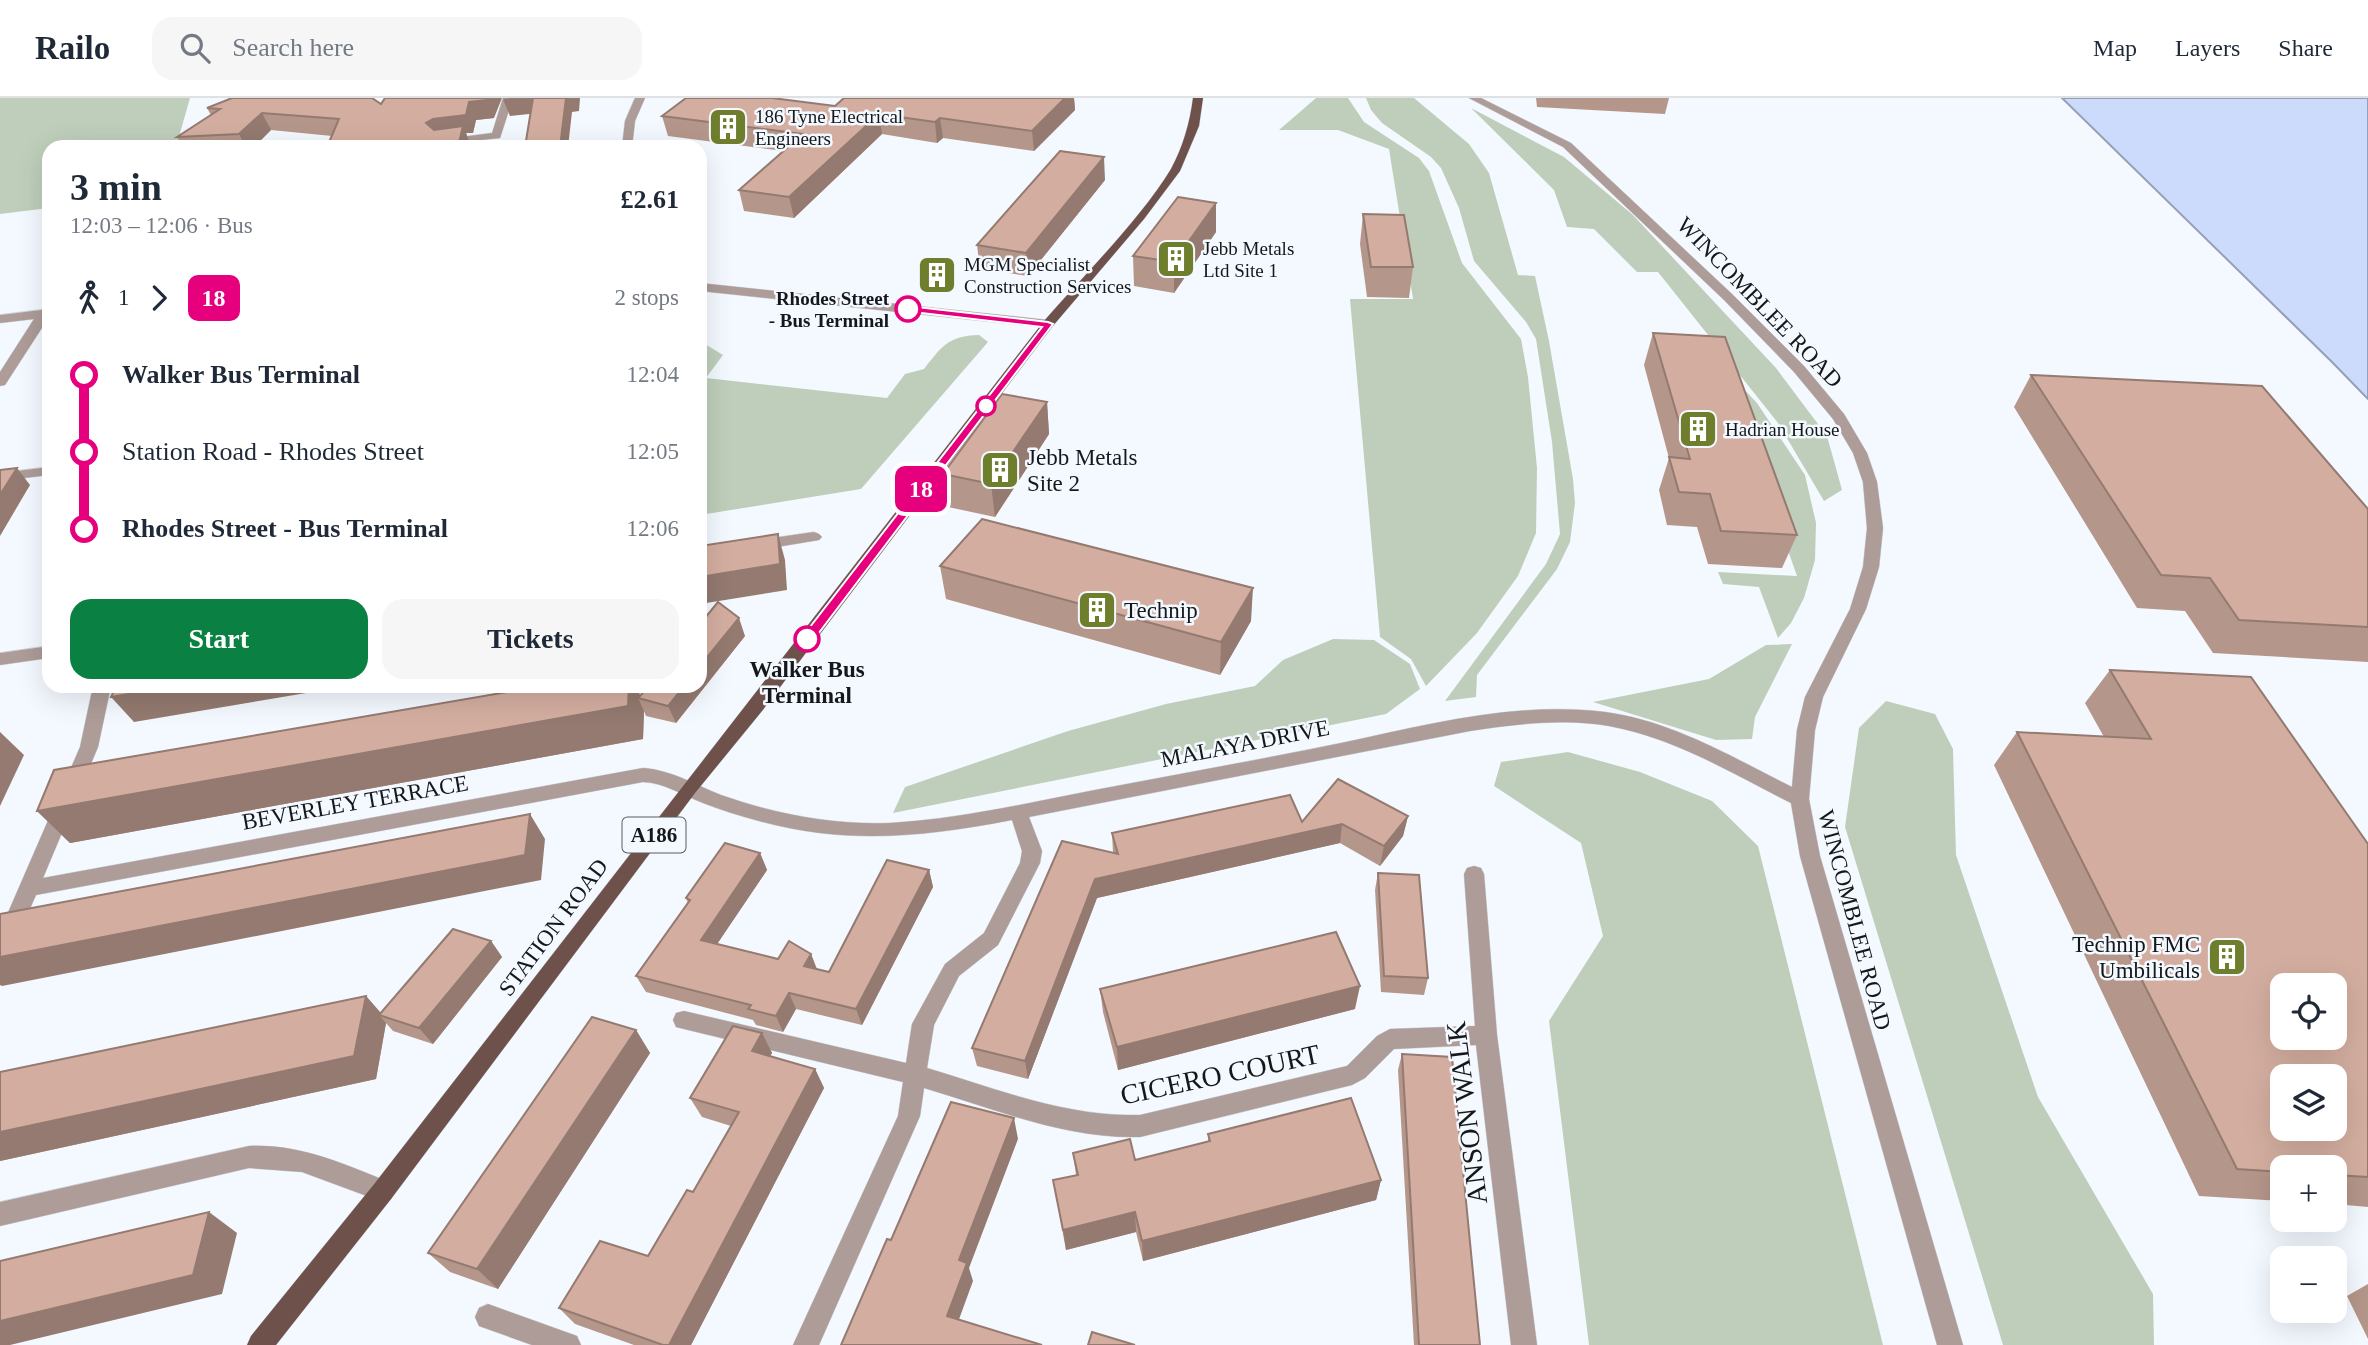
<!DOCTYPE html>
<html lang="en">
<head>
<meta charset="utf-8">
<style>
  body { margin:0; font-family:"Times New Roman",serif; background:#f6f6f7; color:#1f2937; height:100vh; display:flex; flex-direction:column; font-size:26px; white-space:nowrap }
  * { box-sizing:border-box; margin:0 }
  p { font-size:23px; color:#747a83 }
  .icon { flex:none; width:38px; height:38px; fill:none; stroke:currentColor; stroke-width:2; stroke-linecap:round; stroke-linejoin:round }
  .map { position:relative; flex:1; overflow:hidden }
  .side { position:absolute; left:42px; top:42px; width:665px; height:553px; display:flex; flex-direction:column; background:#fff; border-radius:21px; box-shadow:0 7px 28px #0002 }
  .side>* { flex:none }
  .badge { padding:0 14px; border-radius:10px; font-size:24px; line-height:46px }
  .buttons { position:absolute; left:2270px; top:875px; display:grid; gap:14px }
  .buttons a { display:grid; place-items:center; width:77px; height:77px; border-radius:14px; background:#fff; box-shadow:0 7px 28px #0002; font-size:35px }
  .map>.badge { position:absolute; translate:-50% -50%; box-shadow:0 0 0 4px #fff }
  .legs { display:flex; align-items:center; gap:10px; height:77px; padding:0 28px; font-size:23px }
  .legs p { margin-inline-start:auto }
  .headline { display:flex; align-items:center; justify-content:space-between; height:119px; padding:0 28px }
  h1 { font-size:38px; font-weight:600; line-height:52px }
  .button { display:flex; gap:14px; margin-top:auto; padding:14px 28px }
  .button a { flex:1; height:80px; border-radius:21px; background:#0b8043; color:#fff; font-size:28px; font-weight:600; line-height:80px; text-align:center }
  .button a+a { background:#f6f6f7; color:#1f2937 }
  ul { padding:0 28px; list-style:none }
  li { display:flex; align-items:center; gap:24px; height:77px; font-size:26px }
  li i { display:grid; place-items:center; width:10px; height:100%; margin:0 9px; background:currentColor }
  li i::after { content:''; width:18px; height:18px; margin:-9px; border:5px solid; border-radius:50%; background:#fff }
  li p { margin-inline-start:auto }
  li:first-child i { background:linear-gradient(#0000 50%,currentColor 0) }
  li:last-child i { background:linear-gradient(currentColor 50%,#0000 0) }
  header { display:flex; align-items:center; gap:42px; box-sizing:border-box; height:98px; padding:0 35px; background:#fff; border-bottom:2px solid #e0e1e3 }
  header strong { font-size:33px }
  nav { display:flex; gap:38px; margin-inline-start:auto; font-size:24px }
  .search { width:490px; height:63px; background:#f6f6f7; display:flex; align-items:center; gap:18px; box-sizing:border-box; padding:0 24px; border-radius:21px; color:#747a83; font-size:26px }
  .map>svg:first-child { display:block }
</style>
</head>
<body>
<header>
<strong>Railo</strong>
<div class="search"><svg class="icon" aria-label="search" viewBox="0 0 24 24"><circle cx="10" cy="10" r="6"/><path d="M15 15l6 6"/></svg>Search here</div>
<nav><a>Map</a><a>Layers</a><a>Share</a></nav>
</header>
<div class="map">
<svg width="2368" height="1247" viewBox="0 0 2368 1247">
  <rect width="100%" height="100%" fill="#f4f9ff"/>
  <g fill="#bfcebb">
    <path d="M0 0H190L176 49H49V110L0 116Z"/>
    <path d="M1316 0H1348L1364 24 1419 60 1429 73 1462 165 1521 241 1528 279 1537 370 1536 435 1518 478 1477 535 1426 588 1411 561 1380 539 1350 201H1413L1389 51 1338 32H1279Z"/>
    <path d="M1366 0H1414L1469 46 1489 75 1518 177 1535 178 1549 243 1573 381 1575 405 1570 444 1557 471 1477 577 1476 599 1445 603 1546 466 1560 436 1552 344 1536 241 1526 224 1474 163 1459 110 1441 70 1431 59 1382 25 1371 12Z"/>
    <path d="M1471 10 1564 59 1633 117 1776 270 1827 338 1842 392 1824 403 1778 325 1658 174H1637L1594 131 1567 129 1554 92Z"/>
    <path d="M979 237 988 244 861 391 700 417V243L723 257 706 280 887 300 905 276 924 271C942 248 948 238 979 237Z"/>
    <path d="M1723 269 1757 305 1805 377 1816 425 1815 462 1804 500 1791 525 1778 540 1759 489 1723 486 1718 474 1797 478Z"/>
    <path d="M1333 541 1374 542 1410 566 1420 591 1386 616 893 715 905 689 1068 633 1166 606 1255 588 1283 562Z"/>
    <path d="M1792 546 1755 619 1752 641 1716 642 1593 604 1709 581 1766 547Z"/>
    <path d="M1886 603 1935 616 1953 651 1956 757 2038 999 2153 1196 2154 1247H2003L1845 729 1859 630Z"/>
    <path d="M1568 654 1640 674 1712 703 1758 748 1883 1247H1589L1549 923 1603 838 1581 745 1494 688 1501 664Z"/>
  </g>
  <path fill="#ccdbfb" stroke="#95a0b8" stroke-width="2" d="M2062 0H2368V301L2332 264Z"/>
  <g fill="none" stroke-linecap="round" stroke-linejoin="round">
    <g stroke="#d0d5db" stroke-width="1">
      <g id="minor">
        <path d="M503 0H513L500 40 442 46 441 44 446 41 492 35Z"/>
        <path d="M1469 0H1481L1571 45 1732 196 1804 268 1844 316 1867 355 1877 384 1883 430 1879 469 1866 511 1823 599 1815 632 1809 701 1820 758 1963 1247H1937L1800 758 1791 705C1733 676 1675 640 1609 628 1564 620 1516 626 1470 633L1029 719 1042 753 1040 765 998 847 959 878 934 927 927 970C997 991 1066 1019 1140 1017L1347 968 1377 938 1390 931 1475 928 1464 776 1467 770 1474 768 1481 770 1484 776 1497 937 1537 1247H1511L1476 947 1394 951 1365 980 1352 987 1140 1039C1065 1041 995 1011 924 990L920 1018 819 1247H793L898 1018 903 984 684 931 676 929 673 922 676 915 684 913 906 965 912 926 945 866 984 835 1020 765 1022 753 1012 722C923 739 847 747 759 723 740 718 721 712 703 705 682 697 665 685 643 684L36 797 7 863 0 866V833L80 649 93 588H111L98 649 43 780 643 670C672 672 695 687 721 697 775 716 833 727 890 725 959 721 1028 705 1095 692 1179 676 1263 661 1346 644 1430 626 1519 603 1605 614 1672 623 1732 659 1792 689L1797 632 1805 599 1850 511 1863 469 1867 430 1863 384 1853 355 1833 321 1794 274 1724 202 1563 49Z"/>
        <path d="M49 211V219L5 287 0 288V274L34 221 0 225V217Z"/>
        <path d="M49 369V377L0 383V375Z"/>
        <path d="M814 434 819 436 822 439 819 442 759 452 751 447 759 442Z"/>
        <path d="M249 1048C301 1046 344 1066 391 1085L395 1093 391 1101 383 1104 302 1074 249 1070 0 1128V1104Z"/>
        <path d="M488 1206 577 1238 581 1247H532L479 1228 475 1219 479 1210Z"/>
      </g>
    </g>
    <g stroke="#d0d5db" stroke-width="1">
      <g id="tertiary">
        <path d="M635 0H645L635 23 632 49H622L625 23Z"/>
        <path d="M700 185 1048 222 1054 226 1048 230 700 193Z"/>
        <path d="M49 548V560L0 567V555Z"/>
      </g>
    </g>
    <g stroke="#d0d5db" stroke-width="1">
      <path id="primary" d="M1193 0H1203L1199 28 1180 73 1144 121 1052 229 762 613 695 695 391 1101 276 1247H247L251 1238 375 1085 1044 223C1083 178 1140 122 1171 71 1183 49 1190 24 1193 0Z"/>
    </g>
    <use href="#minor" fill="#ad9c98" fill-rule="evenodd"/>
    <use href="#tertiary" fill="#ad9c98" fill-rule="evenodd"/>
    <use href="#primary" fill="#6e514b" fill-rule="evenodd"/>
  </g>
  <g fill="#b5968a">
    <path d="M844 0H1074L1075 12 1034 53 943 40 937 45 882 36 794 120 744 113 739 92 783 53 668 38 662 18 835 8Z"/>
    <path d="M1536 0H1669L1665 16 1537 9Z"/>
    <path d="M381 6 494 20 476 22 473 35H466L470 46 332 38 271 32 254 49H182L177 39 211 17 207 10Z"/>
    <path d="M1105 82 1028 178 980 171 977 147Z"/>
    <path d="M1363 116 1413 169 1409 200 1367 199 1360 146Z"/>
    <path d="M1216 134 1174 195 1134 188 1133 158Z"/>
    <path d="M1653 235 1797 437 1782 470 1708 466 1697 429 1667 427 1659 392 1669 360 1644 267Z"/>
    <path d="M2031 277 2368 411V564L2213 555 2185 513 2137 510 2014 309Z"/>
    <path d="M1047 304 1049 336 995 419 948 409 943 376Z"/>
    <path d="M940 468 1251 523 1220 577 946 501Z"/>
    <path d="M745 538 676 625 646 618 644 613 643 641 70 745 37 713 640 598Z"/>
    <path d="M2110 572 2368 746V1109L2334 1106V1069H2282V1103L2199 1098 1994 667 2017 634 2104 639 2085 605Z"/>
    <path d="M1408 718 1403 738 1380 768 1340 745 1097 800 1028 981 977 968 972 950 1113 755 1112 735Z"/>
    <path d="M760 755 767 772 717 846 778 861 811 856 817 871 829 874 929 772 933 789 862 927 796 911 783 934 756 927 753 922 646 894 636 878 688 805 686 800Z"/>
    <path d="M1378 775 1428 880 1424 897 1381 894 1375 792Z"/>
    <path d="M491 843 502 859 433 946 393 933 386 925 376 981 0 1063V974L366 898 381 915Z"/>
    <path d="M1100 891 1355 911 1118 972 1103 914Z"/>
    <path d="M636 932 650 955 498 1191 450 1174 428 1155Z"/>
    <path d="M762 935 772 955 770 958 815 971 824 990 691 1247H634L575 1226 559 1210 648 1158 693 1094 731 1028 702 1019 690 1000Z"/>
    <path d="M1402 956 1480 1247H1414L1398 972Z"/>
    <path d="M1208 1036 1381 1082 1376 1102 1143 1163 1136 1134 1066 1152 1053 1082 1076 1077 1073 1055 1135 1062 1208 1044Z"/>
    <path d="M2368 1186V1241L2347 1198Z"/>
  </g>
  <g fill="#947a70">
    <path d="M488 0H502L494 20 476 22 473 35H466L470 46V49H458L441 38 426 25 433 21 469 4Z"/>
    <path d="M511 0H534L539 15 510 18 503 1Z"/>
    <path d="M566 0H580L579 13 572 14 568 49H560Z"/>
    <path d="M1065 0H1074L1075 12 1034 53 1032 33Z"/>
    <path d="M262 15 271 32 254 49H246L239 36Z"/>
    <path d="M879 16 882 36 794 120 789 99Z"/>
    <path d="M940 20 943 40 937 45 935 24Z"/>
    <path d="M1104 59 1105 82 1028 178 1026 155Z"/>
    <path d="M1216 105V134L1174 195V164Z"/>
    <path d="M1047 304 1049 336 995 419 991 386Z"/>
    <path d="M17 370 30 387 0 438V397Z"/>
    <path d="M778 436 785 462 787 492 700 506V479Z"/>
    <path d="M1253 490 1251 523 1220 577 1221 544Z"/>
    <path d="M739 520 745 538 676 625 668 608 684 588H700V568Z"/>
    <path d="M175 588H348L134 624 111 599Z"/>
    <path d="M629 588H636L642 601 638 600 644 613 643 641 70 745 37 713Z"/>
    <path d="M0 634 24 657 0 708Z"/>
    <path d="M530 716 545 741 541 782 2 888 0 887V859Z"/>
    <path d="M1408 718 1403 738 1380 768 1384 748Z"/>
    <path d="M1342 726 1340 745 1097 800 1028 981 1025 963 1095 781Z"/>
    <path d="M760 755 767 772 709 858 701 842Z"/>
    <path d="M929 772 933 789 862 927 856 911Z"/>
    <path d="M491 843 502 859 433 946 419 930Z"/>
    <path d="M811 856 817 872 804 868Z"/>
    <path d="M1360 888 1355 911 1118 972 1117 949Z"/>
    <path d="M789 895 796 911 783 934 776 918Z"/>
    <path d="M366 898 384 919 379 917 386 925 376 981 0 1063V1034Z"/>
    <path d="M636 932 650 955 498 1191 477 1171Z"/>
    <path d="M762 935 772 955 762 972 752 953Z"/>
    <path d="M815 971 824 990 691 1247H669Z"/>
    <path d="M1014 1020 1018 1041 969 1170 973 1183 954 1235 947 1218 959 1162Z"/>
    <path d="M1381 1082 1376 1102 1143 1163 1142 1143Z"/>
    <path d="M209 1114 237 1135 222 1196 10 1247H0V1223Z"/>
    <path d="M1135 1114 1136 1134 1066 1152 1063 1132Z"/>
  </g>
  <g fill="#d3aea0" stroke="#947a70" stroke-width="2" fill-rule="evenodd">
    <path d="M232 0H372L381 6 385 0H488L487 2 469 4 466 17 433 21 426 25 434 32 463 28 458 49H327L339 21 262 15 239 36 177 39 220 11 207 10Z"/>
    <path d="M533 0H566L560 49H525Z"/>
    <path d="M686 0H772L835 8 844 0H1065L1032 33 940 20 935 24 879 16 789 99 739 92 803 36 662 18Z"/>
    <path d="M1060 53 1104 59 1026 155 977 147Z"/>
    <path d="M1178 99 1216 105 1174 164 1133 158Z"/>
    <path d="M1363 116 1404 117 1413 169H1371Z"/>
    <path d="M1653 235 1725 239 1797 437 1721 433 1710 396 1679 394 1669 359 1690 361Z"/>
    <path d="M2031 277 2262 288 2368 411V529L2239 522 2210 480 2161 477Z"/>
    <path d="M1002 296 1047 304 991 386 943 376Z"/>
    <path d="M17 370 0 397V372Z"/>
    <path d="M982 421 1253 490 1221 544 940 468Z"/>
    <path d="M778 436 780 466 700 479V448Z"/>
    <path d="M718 504 739 520 700 568V526Z"/>
    <path d="M2110 572 2251 579 2368 746V1079L2334 1077V1069H2282V1074L2237 1071 2017 634 2151 641ZM2282 887H2334V940H2282ZM2282 978H2334V1031H2282Z"/>
    <path d="M116 588H175L111 599Z"/>
    <path d="M542 588H629L628 608 37 713 54 672Z"/>
    <path d="M649 588H684L668 608 638 600Z"/>
    <path d="M1338 681 1408 718 1384 748 1342 726 1095 781 1025 963 972 950 1062 743 1118 756 1112 735 1290 697 1302 724Z"/>
    <path d="M530 716 525 757 0 859V816Z"/>
    <path d="M725 745 760 755 701 842 778 861 789 843 811 856 804 868 829 874 887 762 929 772 856 911 789 895 776 918 748 911 751 907 636 878 690 802 686 800Z"/>
    <path d="M1378 775 1419 777 1428 880 1384 878Z"/>
    <path d="M453 831 491 843 419 930 379 917Z"/>
    <path d="M1336 834 1360 888 1117 949 1100 891Z"/>
    <path d="M366 898 354 958 0 1034V974Z"/>
    <path d="M592 919 636 932 477 1171 428 1155Z"/>
    <path d="M733 928 762 935 752 953 815 971 669 1247H663L559 1210 600 1143 648 1158 687 1092 693 1094 739 1014 690 1000Z"/>
    <path d="M1402 956 1452 959 1480 1247H1419Z"/>
    <path d="M1351 1000 1381 1082 1142 1143 1135 1114 1063 1132 1053 1082 1078 1077 1073 1055 1130 1041 1135 1062 1210 1043 1208 1036Z"/>
    <path d="M951 1004 1014 1020 959 1162 967 1165 947 1218 1042 1247H841L887 1141 891 1142Z"/>
    <path d="M209 1114 193 1177 0 1223V1163Z"/>
    <path d="M1092 1234 1135 1247H1088Z"/>
  </g>
  <path fill="#e6007e" stroke="#fff" stroke-width="2" d="M908 208 1048 224 1053 226 812 544H803V538L1042 229 904 213V209Z"/>
  <defs>
    <g id="building-square" transform="scale(2.0125)"><rect x="-9" y="-9" width="18" height="18" rx="4" fill="#6e7e2d" stroke="#f4f9ff"/><path d="M-4-6H4V6H1V3H-1V6H-4ZM-2.5-4.3h1.7v1.8h-1.7ZM.8-4.3h1.7v1.8H.8ZM-2.5-1h1.7V.8h-1.7ZM.8-1h1.7V.8H.8Z" fill="#fff"/></g>
  </defs>
  <g fill-rule="evenodd">
    <use href="#building-square" x="728" y="29"/>
    <use href="#building-square" x="1176" y="161"/>
    <use href="#building-square" x="937" y="177"/>
    <use href="#building-square" x="1698" y="331"/>
    <use href="#building-square" x="1000" y="372"/>
    <use href="#building-square" x="1097" y="512"/>
    <use href="#building-square" x="2227" y="859"/>
  </g>
  <g fill="#fff" stroke="#e6007e" stroke-width="3.5">
    <circle cx="908" cy="211" r="12"/>
    <circle cx="986" cy="308" r="9"/>
    <circle cx="807" cy="541" r="12"/>
  </g>
  <g text-anchor="middle" stroke-width="5" stroke-linejoin="round" paint-order="stroke">
    <g font-size="19" fill="#15181b" stroke="#f4f9ff" text-anchor="start">
      <text x="755" y="25">186 Tyne Electrical<tspan x="755" dy="22">Engineers</tspan></text>
      <text x="1203" y="157">Jebb Metals<tspan x="1203" dy="22">Ltd Site 1</tspan></text>
      <text x="964" y="173">MGM Specialist<tspan x="964" dy="22">Construction Services</tspan></text>
      <text x="1725" y="338">Hadrian House</text>
    </g>
    <g font-size="19" font-weight="bold" fill="#15181b" stroke="#f4f9ff" text-anchor="end">
      <text x="889" y="207">Rhodes Street<tspan x="889" dy="22">- Bus Terminal</tspan></text>
    </g>
    <rect fill="#f4f9ff" stroke="#585c5f" stroke-width="2" x="622.5" y="719.5" width="63" height="35" rx="5"/>
    <g font-size="21" font-weight="bold" fill="#15181b">
      <text x="654" y="744">A186</text>
    </g>
    <g font-size="23" fill="#15181b" stroke="#f4f9ff">
      <text transform="translate(1760 204) rotate(46)" y="8">WINCOMBLEE ROAD</text>
      <text transform="translate(1245 645) rotate(-11)" y="8">MALAYA DRIVE</text>
      <text transform="translate(355 704) rotate(-10)" y="8">BEVERLEY TERRACE</text>
      <text transform="translate(1855 822) rotate(75)" y="8">WINCOMBLEE ROAD</text>
      <text transform="translate(553 829) rotate(-53)" y="8">STATION ROAD</text>
    </g>
    <g font-size="23" fill="#15181b" stroke="#f4f9ff" text-anchor="start">
      <text x="1027" y="367">Jebb Metals<tspan x="1027" dy="26">Site 2</tspan></text>
      <text x="1124" y="520">Technip</text>
      <text x="2200" y="854" text-anchor="end">Technip FMC<tspan x="2200" dy="26">Umbilicals</tspan></text>
    </g>
    <g font-size="23" font-weight="bold" fill="#15181b" stroke="#f4f9ff">
      <text x="807" y="579">Walker Bus<tspan x="807" dy="26">Terminal</tspan></text>
    </g>
    <g font-size="28" fill="#15181b" stroke="#f4f9ff">
      <text transform="translate(1220 976) rotate(-12)" y="10">CICERO COURT</text>
      <text transform="translate(1466 1015) rotate(-97)" y="10">ANSON WALK</text>
    </g>
  </g>
</svg>
<div class="buttons">
<a><svg class="icon" aria-label="locate" viewBox="0 0 24 24"><circle cx="12" cy="12" r="6"/><path d="M12 2v4M12 18v4M2 12h4M18 12h4"/></svg></a>
<a><svg class="icon" aria-label="layers" viewBox="0 0 24 24"><path d="M12 4l9 5-9 5-9-5zM3 14l9 5 9-5"/></svg></a>
<a>+</a>
<a>−</a>
</div>
<b class="badge" style="left:921px;top:391px;background:#e6007e;color:#fff">18</b>
<section class="side">
<div class="headline"><div><h1>3 min</h1><p>12:03 – 12:06 · Bus</p></div><b>£2.61</b></div>
<div class="legs"><svg class="icon" aria-label="walk" viewBox="0 0 24 24"><circle cx="13" cy="4" r="2"/><path d="M13 8l-2 6 4 7M11 14l-3 7M7 12l3-4h3l4 4"/></svg>1<svg class="icon" aria-label="forward" viewBox="0 0 24 24"><path d="M9 5l7 7-7 7"/></svg><b class="badge" style="background:#e6007e;color:#fff">18</b><p>2 stops</p></div>
<ul>
<li><i style="color:#e6007e"></i><b>Walker Bus Terminal</b><p>12:04</p></li>
<li><i style="color:#e6007e"></i><span>Station Road - Rhodes Street</span><p>12:05</p></li>
<li><i style="color:#e6007e"></i><b>Rhodes Street - Bus Terminal</b><p>12:06</p></li>
</ul>
<div class="button"><a>Start</a><a>Tickets</a></div>
</section>
</div>
</body>
</html>
